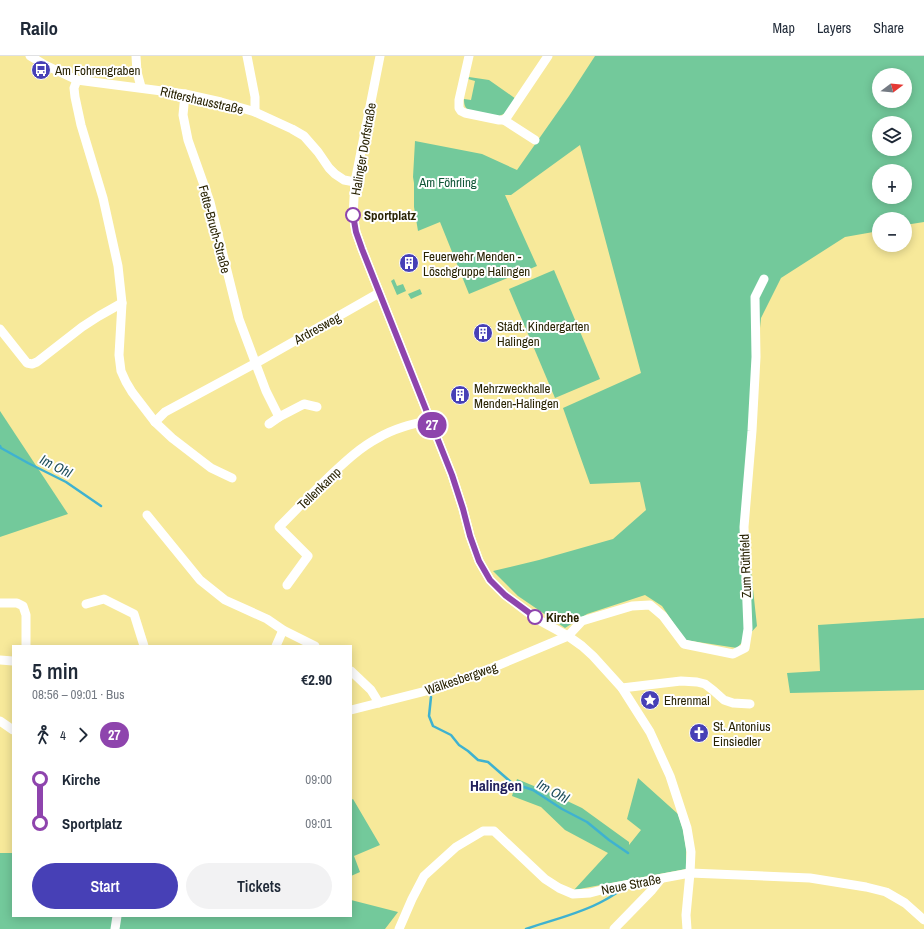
<!DOCTYPE html>
<html lang="en">
<head>
<meta charset="utf-8">
<style>
  body { margin:0; font-family:"Archivo Narrow",sans-serif; background:#f2f2f3; color:#1f2937; height:100vh; display:flex; flex-direction:column; font-size:15px; white-space:nowrap }
  * { box-sizing:border-box; margin:0 }
  p { font-size:13px; color:#747a83 }
  .icon { flex:none; width:22px; height:22px; fill:none; stroke:currentColor; stroke-width:2; stroke-linecap:round; stroke-linejoin:round }
  .map { position:relative; flex:1; overflow:hidden }
  .panel { position:absolute; left:12px; top:589px; width:340px; height:272px; display:flex; flex-direction:column; background:#fff; border-radius:0px; box-shadow:0 2px 10px #0003 }
  .panel>* { flex:none }
  .badge { padding:0 8px; border-radius:13px; font-size:14px; line-height:26px }
  .needle { width:26px; rotate:74deg }
  .buttons { position:absolute; left:872px; top:12px; display:grid; gap:8px }
  .buttons a { display:grid; place-items:center; width:40px; height:40px; border-radius:50%; background:#fff; box-shadow:0 2px 10px #0003; font-size:20px }
  .map>.badge { position:absolute; translate:-50% -50%; box-shadow:0 0 0 2px #fff }
  .legs { display:flex; align-items:center; gap:6px; height:44px; padding:0 20px; font-size:13px }
  .legs p { margin-inline-start:auto }
  .head { display:flex; align-items:center; justify-content:space-between; height:68px; padding:0 20px }
  h1 { font-size:22px; font-weight:600; line-height:30px }
  .button { display:flex; gap:8px; margin-top:auto; padding:8px 20px }
  .button a { flex:1; height:46px; border-radius:24px; background:#4740b6; color:#fff; font-size:16px; font-weight:600; line-height:46px; text-align:center }
  .button a+a { background:#f2f2f3; color:#1f2937 }
  ul { padding:0 20px; list-style:none }
  li { display:flex; align-items:center; gap:14px; height:44px; font-size:15px }
  li i { display:grid; place-items:center; width:6px; height:100%; margin:0 5px; background:currentColor }
  li i::after { content:''; width:10px; height:10px; margin:-5px; border:3px solid; border-radius:50%; background:#fff }
  li p { margin-inline-start:auto }
  li:first-child i { background:linear-gradient(#0000 50%,currentColor 0) }
  li:last-child i { background:linear-gradient(currentColor 50%,#0000 0) }
  header { display:flex; align-items:center; gap:24px; box-sizing:border-box; height:56px; padding:0 20px; background:#fff; border-bottom:1px solid #e0e1e3 }
  header strong { font-size:19px }
  nav { display:flex; gap:22px; margin-inline-start:auto; font-size:14px }
  .map>svg:first-child { display:block }
</style>
</head>
<body>
<header>
<strong>Railo</strong>
<nav><a>Map</a><a>Layers</a><a>Share</a></nav>
</header>
<div class="map">
<svg width="924" height="873" viewBox="0 0 924 873">
  <rect width="100%" height="100%" fill="#f7e99a"/>
  <g fill="#73c99b" fill-rule="evenodd">
    <path d="M595 0H924V166L905 169V163H879V175L845 181 781 222 761 262 743 441 757 570 737 592 685 584 662 550 645 539 587 558 565 572 518 540 493 515 539 504 613 483 646 454 640 426 590 428 563 352 641 317 580 89 511 139H505L537 210 469 238 440 166 418 175 414 151V127L413 121 415 85 482 98 517 114 569 40ZM879 19H905V45H879ZM879 67H905V93H879ZM879 115H905V141H879Z"/>
    <path d="M469 21 489 24 516 43 506 57 499 60 470 55C465 52 464 49 464 43L471 44 475 25 468 23Z"/>
    <path d="M554 214 600 323 555 342 509 233Z"/>
    <path d="M394 223 397 230 403 228 406 235 397 239 391 225Z"/>
    <path d="M420 233 422 238 411 243 408 238Z"/>
    <path d="M0 355 68 458 0 481Z"/>
    <path d="M924 562V634L790 637 787 617 820 615 818 569Z"/>
    <path d="M638 722 678 758 683 774 686 792V813L574 834 608 797 565 774 541 751 512 740 517 723 546 735 582 752 629 786V789L641 774 627 763Z"/>
    <path d="M353 743 380 789 354 800 360 816 351 820V744Z"/>
    <path d="M0 797H13V860H351V844L398 856 385 873H0Z"/>
  </g>
  <g fill="none" stroke-linecap="round" stroke-linejoin="round">
    <g stroke="#3fb2d0" stroke-width="2.5">
      <path d="M0 390 1 392 28 407 66 426 101 450"/>
      <path d="M431 641 429 660 433 670 451 679 459 689 468 695 478 704 488 706 512 727 533 734 562 753 587 766 609 784 628 797"/>
      <path d="M526 873C551 864 580 858 603 845 609 842 615 838 621 834"/>
    </g>
    <g stroke="#fff" stroke-width="9">
      <path d="M30 0 45 9 77 24 185 38 221 46 255 56 292 73 304 80 318 96 329 112 335 118 344 124 355 126"/>
      <path d="M136 0 137 16 141 31"/>
      <path d="M247 0 255 41V56"/>
      <path d="M380 0 355 126 353 159 356 176 362 193 452 419 463 453 470 480 479 505 490 524 505 539 535 562 568 580 582 590 593 600 622 632 650 676 670 720 687 772 691 796 690 817 686 859 687 873"/>
      <path d="M469 0 459 44V52L461 55 465 57 499 64H504L507 61 548 0"/>
      <path d="M77 24 74 32 75 41 81 69 103 142 118 210 122 247 119 299 121 315 126 326 132 336 155 366 172 382 211 412 232 422"/>
      <path d="M185 38 183 59 188 84 210 146 239 263 266 335 279 361 269 368"/>
      <path d="M504 64 535 84"/>
      <path d="M0 273 27 307 32 308 37 306 82 271 99 260 122 247"/>
      <path d="M279 361 304 348 317 351"/>
      <path d="M155 366 165 356 256 307 379 237"/>
      <path d="M147 459 200 524 225 544 267 563 283 574 315 590"/>
      <path d="M287 529 308 500 279 471C297 453 314 435 333 417 347 404 361 391 378 382 395 372 413 368 430 364"/>
      <path d="M0 547H17L23 550 26 559V590"/>
      <path d="M86 548 104 543 134 558 144 590"/>
      <path d="M276 590 283 574"/>
      <path d="M0 604 13 605"/>
      <path d="M351 615 371 634 379 647"/>
      <path d="M622 632 681 625 697 626 705 628 714 635 724 644 733 647 750 648"/>
      <path d="M351 654 426 635 480 617 568 580 582 565 632 550 650 549 663 560 684 588 733 598 745 592 748 573 744 471 752 375 756 301 755 241 764 223"/>
      <path d="M0 665 13 674"/>
      <path d="M115 873 117 860"/>
      <path d="M399 873 412 843 424 820 456 791 483 775H494L545 823 559 832 573 838 590 837 609 832 690 817 810 822 866 831 886 836 905 847 924 864"/>
      <path d="M614 873 652 834 661 823"/>
    </g>
  </g>
  <g fill="none" stroke-linecap="round" stroke-linejoin="round">
    <g stroke="#fff" stroke-width="9">
      <path id="line-1" d="M353 159 356 176 362 193 452 419 463 453 470 480 479 505 490 524 505 539 535 561"/>
    </g>
    <use href="#line-1" stroke="#8e44ad" stroke-width="6"/>
  </g>
  <defs>
    <g id="bus-disc" transform="scale(1)"><circle r="9.5" fill="#4740b6" stroke="#fff"/><path d="M-5-6H5V4H4V6H2V4H-2V6H-4V4H-5ZM-3.5-4V0h7V-4ZM-3.5 1.2v1.5H-2V1.2ZM2 1.2v1.5H3.5V1.2Z" fill="#fff"/></g>
    <g id="building-disc" transform="scale(1)"><circle r="9.5" fill="#4740b6" stroke="#fff"/><path d="M-4-6H4V6H1V3H-1V6H-4ZM-2.5-4.3h1.7v1.8h-1.7ZM.8-4.3h1.7v1.8H.8ZM-2.5-1h1.7V.8h-1.7ZM.8-1h1.7V.8H.8Z" fill="#fff"/></g>
    <g id="sight-disc" transform="scale(1)"><circle r="9.5" fill="#4740b6" stroke="#fff"/><path d="M0-6L1.8-2.2L6-1.7L2.9 1.2L3.7 5.4L0 3.3L-3.7 5.4L-2.9 1.2L-6-1.7L-1.8-2.2Z" fill="#fff"/></g>
    <g id="church-disc" transform="scale(1)"><circle r="9.5" fill="#4740b6" stroke="#fff"/><path d="M-1.2-6h2.4v3.5h3.3v2.4h-3.3V6h-2.4V-.1h-3.3v-2.4h3.3Z" fill="#fff"/></g>
  </defs>
  <g fill-rule="evenodd">
    <use href="#bus-disc" x="41" y="14"/>
    <use href="#building-disc" x="409" y="207"/>
    <use href="#building-disc" x="483" y="277"/>
    <use href="#building-disc" x="460" y="339"/>
    <use href="#sight-disc" x="650" y="644"/>
    <use href="#church-disc" x="699" y="677"/>
  </g>
  <g fill="#fff" stroke="#8e44ad" stroke-width="2">
    <circle cx="353" cy="159" r="7"/>
    <circle cx="535" cy="561" r="7"/>
  </g>
  <g text-anchor="middle" stroke-width="4" stroke-linejoin="round" paint-order="stroke">
    <g font-size="13" fill="#292303" stroke="#fff" text-anchor="start">
      <text x="55" y="19">Am Fohrengraben</text>
      <text x="423" y="205">Feuerwehr Menden -<tspan x="423" dy="15">Löschgruppe Halingen</tspan></text>
      <text x="497" y="275">Städt. Kindergarten<tspan x="497" dy="15">Halingen</tspan></text>
      <text x="474" y="337">Mehrzweckhalle<tspan x="474" dy="15">Menden-Halingen</tspan></text>
      <text x="664" y="649">Ehrenmal</text>
      <text x="713" y="675">St. Antonius<tspan x="713" dy="15">Einsiedler</tspan></text>
    </g>
    <g font-size="13" fill="#292303" stroke="#fff">
      <text transform="translate(202 44) rotate(13)" y="5">Rittershausstraße</text>
      <text transform="translate(363 93) rotate(-80)" y="5">Halinger Dorfstraße</text>
      <text transform="translate(215 173) rotate(75)" y="5">Fette-Bruch-Straße</text>
      <text transform="translate(317 272) rotate(-29)" y="5">Ardresweg</text>
      <text transform="translate(319 432) rotate(-44)" y="5">Tellenkamp</text>
      <text transform="translate(745 510) rotate(-92)" y="5">Zum Rüthfeld</text>
      <text transform="translate(461 622) rotate(-19)" y="5">Wälkesbergweg</text>
      <text transform="translate(631 828) rotate(-11)" y="5">Neue Straße</text>
    </g>
    <g font-size="13" fill="#115638" stroke="#fff">
      <text x="448" y="131">Am Föhrling</text>
    </g>
    <g font-size="13" font-weight="bold" fill="#292303" stroke="#fff" text-anchor="start">
      <text x="364" y="164">Sportplatz</text>
      <text x="546" y="566">Kirche</text>
    </g>
    <g font-size="14" font-style="italic" fill="#1c4c59" stroke="#fff">
      <text transform="translate(56 410) rotate(27)" y="5">Im Ohl</text>
      <text transform="translate(553 735) rotate(29)" y="5">Im Ohl</text>
    </g>
    <g font-size="15" font-weight="bold" fill="#23215b" stroke="#fff">
      <text x="496" y="735">Halingen</text>
    </g>
  </g>
</svg>
<div class="buttons">
<a><svg class="needle" viewBox="-14 -14 28 28"><path d="M0-13l5 13h-10z" fill="#e53935"/><path d="M0 13l5-13h-10z" fill="#747a83"/></svg></a>
<a><svg class="icon" aria-label="layers" viewBox="0 0 24 24"><path d="M12 4l9 5-9 5-9-5zM3 14l9 5 9-5"/></svg></a>
<a>+</a>
<a>−</a>
</div>
<b class="badge" style="left:432px;top:369px;background:#8e44ad;color:#fff">27</b>
<section class="panel">
<div class="head"><div><h1>5 min</h1><p>08:56 – 09:01 · Bus</p></div><b>€2.90</b></div>
<div class="legs"><svg class="icon" aria-label="walk" viewBox="0 0 24 24"><circle cx="13" cy="4" r="2"/><path d="M13 8l-2 6 4 7M11 14l-3 7M7 12l3-4h3l4 4"/></svg>4<svg class="icon" aria-label="forward" viewBox="0 0 24 24"><path d="M9 5l7 7-7 7"/></svg><b class="badge" style="background:#8e44ad;color:#fff">27</b></div>
<ul>
<li><i style="color:#8e44ad"></i><b>Kirche</b><p>09:00</p></li>
<li><i style="color:#8e44ad"></i><b>Sportplatz</b><p>09:01</p></li>
</ul>
<div class="button"><a>Start</a><a>Tickets</a></div>
</section>
</div>
</body>
</html>
